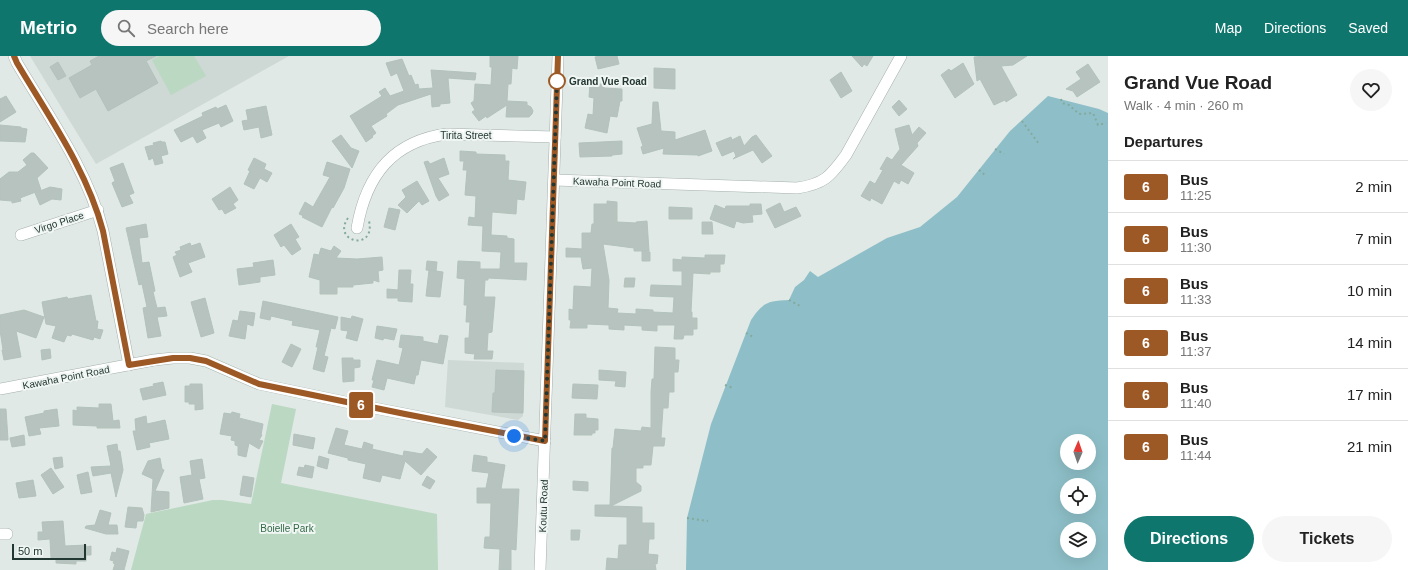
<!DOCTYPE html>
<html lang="en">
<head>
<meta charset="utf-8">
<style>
  body { margin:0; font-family:Helvetica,sans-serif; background:#f6f6f6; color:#222; height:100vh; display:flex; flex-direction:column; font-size:15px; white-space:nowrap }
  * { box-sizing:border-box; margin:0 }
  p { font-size:13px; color:#767676 }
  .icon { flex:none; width:22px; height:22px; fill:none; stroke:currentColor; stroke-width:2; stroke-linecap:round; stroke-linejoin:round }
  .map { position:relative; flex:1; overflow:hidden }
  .drawer { display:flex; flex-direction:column; background:#fff; width:300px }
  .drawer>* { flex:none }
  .badge { padding:0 8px; border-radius:3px; font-size:14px; line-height:26px }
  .needle { width:26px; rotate:2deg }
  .buttons { position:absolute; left:1060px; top:378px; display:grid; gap:8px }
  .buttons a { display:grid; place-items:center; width:36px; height:36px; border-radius:50%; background:#fff; box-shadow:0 4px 16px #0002; font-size:20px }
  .scale { position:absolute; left:12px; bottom:10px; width:74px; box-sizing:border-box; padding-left:4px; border:2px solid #233732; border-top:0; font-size:11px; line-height:14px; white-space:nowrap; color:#233732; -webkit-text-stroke:3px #f0f6f3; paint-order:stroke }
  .you { position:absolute; width:20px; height:20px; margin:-10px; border:3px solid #fff; border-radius:50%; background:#1a73e8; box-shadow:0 0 0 6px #1a73e833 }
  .map>.badge { position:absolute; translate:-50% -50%; box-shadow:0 0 0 2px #fff }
  h2 { padding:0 16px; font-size:15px; line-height:36px }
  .round { display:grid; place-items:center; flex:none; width:42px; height:42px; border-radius:21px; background:#f6f6f6 }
  .headline { display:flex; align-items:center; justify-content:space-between; height:68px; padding:0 16px }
  h1 { font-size:19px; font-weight:700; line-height:30px }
  .action { display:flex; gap:8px; margin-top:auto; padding:8px 16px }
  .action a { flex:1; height:46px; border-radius:24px; background:#0f766e; color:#fff; font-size:16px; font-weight:700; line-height:46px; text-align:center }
  .action a+a { background:#f6f6f6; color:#222 }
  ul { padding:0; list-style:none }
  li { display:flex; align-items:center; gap:12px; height:52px; padding:0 16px; border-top:1px solid #e0e0e0 }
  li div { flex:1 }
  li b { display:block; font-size:15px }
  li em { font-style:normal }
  li .badge { min-width:44px; font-weight:700; text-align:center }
  header { display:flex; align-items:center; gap:24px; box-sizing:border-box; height:56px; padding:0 20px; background:#0f766e; color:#fff }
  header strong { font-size:19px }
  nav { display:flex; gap:22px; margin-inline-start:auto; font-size:14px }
  .search { width:280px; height:36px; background:#f6f6f6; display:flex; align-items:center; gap:10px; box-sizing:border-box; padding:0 14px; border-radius:22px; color:#767676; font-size:15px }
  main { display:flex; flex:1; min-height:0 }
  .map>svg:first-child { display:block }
</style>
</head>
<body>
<header>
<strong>Metrio</strong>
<div class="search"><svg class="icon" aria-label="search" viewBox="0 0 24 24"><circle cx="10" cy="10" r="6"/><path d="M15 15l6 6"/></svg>Search here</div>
<nav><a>Map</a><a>Directions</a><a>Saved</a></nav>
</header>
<main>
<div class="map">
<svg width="1108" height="514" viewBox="0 0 1108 514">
  <rect width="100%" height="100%" fill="#e0e9e5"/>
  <g fill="#ced8d4">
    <path d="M30 0H289L96 108Z"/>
    <path d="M448 304 524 307 523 360 518 364 445 351Z"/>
  </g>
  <g fill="#bbd8c3">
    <path d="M159 0H194L206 20 171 39 152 4Z"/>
    <path d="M272 348 296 353 281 427 437 458 438 514H131L146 458 213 444H222L251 448Z"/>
  </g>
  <path fill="#8ebfc8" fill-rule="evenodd" d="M1048 40 1099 53 1108 57V514H686L687 462 711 368 751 264C763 246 768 245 789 244L795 231 804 224 810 215 818 221 887 182 920 171 957 141 1010 75ZM1067 385H1089V407H1067ZM1067 429H1089V451H1067ZM1067 473H1089V495H1067Z"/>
  <g fill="#b6c3be" stroke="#b3c2bc">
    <path d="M99 0H156L146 5 158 27 108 55 96 33 80 42 69 22 92 9 90 5Z"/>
    <path d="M490 0H518L517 13 512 12 511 28H508L507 45 527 46V49L531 51 533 55 532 58 529 61H506L507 49 487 62 486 60 479 65 472 56 475 54 471 47 474 45 475 28 491 29 492 11H490Z"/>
    <path d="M600 0H617L619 8 598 13 595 1Z"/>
    <path d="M852 0H873L867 10 864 8 862 11Z"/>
    <path d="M985 0H1027L1013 9 1001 10 1017 39 1006 46 1005 44 994 49 980 23 977 25 974 1Z"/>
    <path d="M402 3 409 20 411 19 415 29 418 28 419 33 433 32 431 14 476 17 475 24 448 22 450 47 440 48V50L432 51 431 38 398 49 386 58 387 60 371 70 376 77 372 80 373 81 366 86 350 60 382 40 379 36 385 32 390 40 404 35 397 17 391 20 386 7Z"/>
    <path d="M58 6 66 20 58 24 50 11Z"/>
    <path d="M963 7 974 28 955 42 941 19 949 13 951 15Z"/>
    <path d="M1088 8 1100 26 1077 41 1073 35 1066 33 1081 23 1076 16Z"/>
    <path d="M654 12 675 13V33L654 32Z"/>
    <path d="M841 16 852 35 841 42 830 24Z"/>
    <path d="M590 28H604V32L622 33V45H620L617 61 610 60 607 77 585 72 588 58 593 59 594 42 589 41Z"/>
    <path d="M6 40 16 56 0 66V43Z"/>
    <path d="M899 44 907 53 899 60 892 51Z"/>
    <path d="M653 46H658L661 75 675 76V84L705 74 712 95 698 100V99L663 98 664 92 643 98 641 91 643 90 637 72 652 68Z"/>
    <path d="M226 49 233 65 221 71 219 67 202 74 206 82 197 87 193 80 181 86 174 74 203 60 202 57 216 51 217 53Z"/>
    <path d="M266 50 272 79 261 82 259 71 244 74 242 65 248 64 246 54Z"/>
    <path d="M0 69 21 71V72L27 73 25 86 0 85Z"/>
    <path d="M909 69 912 79 919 71 926 77 917 87 918 90 901 109 914 117 908 128 901 124 899 128 894 125 882 148 871 142 870 145 861 140 870 125 875 128 883 114 880 113 887 101 892 104 900 93 895 73Z"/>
    <path d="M341 79 351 92 359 95 352 112 332 85Z"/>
    <path d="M756 79 772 100 762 107 753 94 733 103 736 100 734 95 722 100 716 87 731 81 732 84 740 80 744 90 752 81Z"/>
    <path d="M161 85 162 86H165L168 98 161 100 163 107 155 109 153 102 149 104 145 91 154 89 153 87Z"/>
    <path d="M622 85V98L612 99V100L580 101 579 87Z"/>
    <path d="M460 95 476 96V98L505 99V105H509L508 124 526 126 524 144 517 143 516 158 492 156 491 179 507 180V182L514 183V207H527L526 224 488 222V224H485L484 241H495L492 276 488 277 487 295H493L492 303H474L475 298 465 297V282H469L470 266H466L467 249H464L465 223 457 222 458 205 480 206V213H500L501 196 482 195 483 170 468 169 469 161 475 162 476 140 465 139 467 114H463L464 105H460Z"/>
    <path d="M31 97H34L48 112 37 122 41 134 20 142 21 145 12 147V145L0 144V123L9 116H18L27 109 23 104Z"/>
    <path d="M254 102 266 108 264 113 272 117 267 126 260 122 254 133 244 128 250 115 248 114Z"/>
    <path d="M444 102 449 118 438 122 449 139 439 145 436 140 424 106 428 105 430 108Z"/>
    <path d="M327 106 350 113 344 132 333 152 332 151 322 171 302 161 304 160 299 158 305 146 313 151 330 121 323 119Z"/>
    <path d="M123 107 134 137 129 139 133 147 122 151 112 127 115 125 110 112Z"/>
    <path d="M417 125 429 145 422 149 419 145 407 157 398 149 406 141 402 134Z"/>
    <path d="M50 131 62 133 61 144 52 143 40 149 35 137Z"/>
    <path d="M230 131 238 144 233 148 236 152 225 158 222 153 219 154 212 143Z"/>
    <path d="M607 145 617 146V166L636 167V166L647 165 649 195H634V192L603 188 609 224 608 252 618 253 617 257 636 258V253L653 254V256L673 257 674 241 650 240 651 229 682 230V215H673V203L682 204V201L705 202V199H725L724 208H720V216H710V218L693 217 691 256H692V262H697V273H693V279H684L683 283H674L675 269H657V275L642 274V270L624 269V274L609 273V269L587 268V272H570L571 264H569V253L573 254 574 230 591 231 592 212 583 213 581 201H566V192L582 193V177H591L592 168H594V148H607Z"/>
    <path d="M780 147 784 156 796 151 801 160 775 172 766 154Z"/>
    <path d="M750 148H761L762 158 752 159 753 166 743 167 736 165 734 172 710 163 715 149 725 153 726 150H750Z"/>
    <path d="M669 151 692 152V163H669Z"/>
    <path d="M389 152 400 154 395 174 384 171Z"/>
    <path d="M702 166H712L713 178H702Z"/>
    <path d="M146 168 148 181 139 182 142 207 149 206 155 235 153 236 157 252 165 251 167 260 157 261 161 280 148 282 143 252 147 251 142 228 139 229 126 172Z"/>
    <path d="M291 168 299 181 295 183 301 193 292 199 284 189 281 191 274 179Z"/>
    <path d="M190 187 191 190 200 187 205 201 188 207 192 216 180 221 173 201 177 199 175 196 181 194 180 191Z"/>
    <path d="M334 190 341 195 336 202 357 203 382 201 383 214 378 215 379 226 373 224V227L353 229V231H337V238H320V224L309 221 314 198 319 199 321 192 331 195Z"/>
    <path d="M642 195 650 196V205H642Z"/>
    <path d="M273 204 275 219 260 221V226L239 229 237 213 254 211 253 207Z"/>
    <path d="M427 205 437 206 436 215 426 214Z"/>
    <path d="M399 214H411L410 228H413L412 246 398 245V242H387V233L398 234Z"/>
    <path d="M429 214 443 216 440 241 426 240Z"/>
    <path d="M625 222H635L634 231H624Z"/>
    <path d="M91 239 96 265H98L97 273 103 274 100 283 94 281 93 284 72 278 71 280 67 279 64 286 52 282 56 270 46 268 42 246 67 241 68 243Z"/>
    <path d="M205 242 214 277 201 281 191 246Z"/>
    <path d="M263 245 338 261 335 273 331 272 324 300 328 301 324 316 313 313 318 291H316L320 274 292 269 293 265 271 260 270 264 260 262Z"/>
    <path d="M24 254 44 261 36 282 16 275 21 301 4 304 2 294H3L0 274V259Z"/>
    <path d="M240 255 255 257 253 270 247 268 245 283 229 280 233 264 238 265Z"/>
    <path d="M352 260 363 263 357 285 346 282 348 275 341 274V261L351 263Z"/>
    <path d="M377 270 397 273 394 284 384 282 383 284 375 282Z"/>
    <path d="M401 279 423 281V285L438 288 440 279 448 280 443 308 421 304 418 319H416L414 328 387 322 384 334 372 331 374 324H372L377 304 399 309 403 292 399 291Z"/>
    <path d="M291 288 301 293 292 311 282 306Z"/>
    <path d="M655 291 675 292V304H679L678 316H674V336H669L668 352H663L661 382H665L664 390H653L651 409H643V412H636V426L641 430V435L611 450 642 451V467H654V483H649L648 498 658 499 657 508 655 507 656 514H606L607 502 618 503 619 489H627V461L595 460V449H610L612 392H613L615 373 641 375 642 371 651 372V336L652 323H654Z"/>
    <path d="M50 293 51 302 42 304 41 294Z"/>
    <path d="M342 302H353V304H360V311L354 312V325L343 326Z"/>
    <path d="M496 314 524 315 523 357 492 356 493 337H495Z"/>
    <path d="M599 314 626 316 625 331 615 330 616 325 599 324Z"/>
    <path d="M163 326 166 339 143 344 140 333 154 330 153 328Z"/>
    <path d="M190 328H202L203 353 195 354V348H189V346H185V330H190Z"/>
    <path d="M573 328 598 329 597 343 572 342Z"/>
    <path d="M99 348H111L113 365 119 364 120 372H97V370L73 369V354L77 355V351L99 352Z"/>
    <path d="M0 353H6L8 384H0Z"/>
    <path d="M57 353 59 370 39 372 41 378 29 380 25 361 44 357V355Z"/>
    <path d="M232 356 240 358 239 362 263 368 261 379H262L259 384 263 385 259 393 249 387 246 401 238 399V390L235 389V385L231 384 232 380 220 378 224 357 231 358Z"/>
    <path d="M575 358H586V362L598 363V374H595V377H592V379H574Z"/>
    <path d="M146 360 147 368 165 364 169 383 149 387 150 391 137 394 133 375H136L135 363Z"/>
    <path d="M336 372 348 375 344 389 362 393 364 386 373 389 372 393 403 400 404 395 422 398 427 392 437 401 421 419 405 405 400 423 382 419 380 426 363 422 366 408 348 404V402L328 397Z"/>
    <path d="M294 378 315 382 313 393 293 389Z"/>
    <path d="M24 379 25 389 12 391 10 382Z"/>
    <path d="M117 388 118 395H120L123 414 116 441 111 417 93 420 91 411 111 410 107 390Z"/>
    <path d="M474 399 487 401V406L505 409 501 433H519L516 494 511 493V514H499L500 493 484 492 485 481H490L491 447H477V432H486L489 417 472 415Z"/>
    <path d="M319 400 329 403 327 413 317 410Z"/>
    <path d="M62 401 63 411 55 413 53 402Z"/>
    <path d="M160 402 162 413 164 414 155 435 169 436V452L151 456 153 423 142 418 148 405Z"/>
    <path d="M202 403 205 422 199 423 203 443 184 447 180 421 192 419 190 405Z"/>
    <path d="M305 409 314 411 312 422 297 419 299 411 304 412Z"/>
    <path d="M51 412 64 431 53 438 41 419Z"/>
    <path d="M88 416 92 436 81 438 77 419Z"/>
    <path d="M243 420 254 422 251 441 240 439Z"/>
    <path d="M427 420 435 425 430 433 422 429Z"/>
    <path d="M33 424 36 440 19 442 16 427Z"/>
    <path d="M573 425 588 426V435L573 434Z"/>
    <path d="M128 451 142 452 144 459 143 465H137L136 472 125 471Z"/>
    <path d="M100 454 111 457 108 469H117L118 478H106L85 472 86 470 95 469Z"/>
    <path d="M63 465 65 490 86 489V491L91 490V499H86V505H76V508L56 507V501L51 502 50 483 38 484V476H43L42 466Z"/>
    <path d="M571 474H580L579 484H571Z"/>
    <path d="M117 492 129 495 124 514H113L115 508 113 507 114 505 110 504 112 496 116 497Z"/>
  </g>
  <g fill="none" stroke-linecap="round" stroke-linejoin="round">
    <g stroke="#a4b0ac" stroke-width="12">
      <g id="minor">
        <path d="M14 0 17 7C49 61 88 115 103 175L129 309"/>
        <path d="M554 124 797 132C824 128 830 121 846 99L901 0"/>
        <path d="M357 172C366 120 392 85 447 78L555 81"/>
        <path d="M21 179 98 154"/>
        <path d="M0 333 154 304 173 302H190L206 305 259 328 374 352 545 385"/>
        <path d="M0 478H7"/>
        <path d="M540 514 558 0"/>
      </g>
    </g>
    <g stroke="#84a99d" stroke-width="2" stroke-dasharray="2 3" stroke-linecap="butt">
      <path d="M1061 43 1062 47 1069 49 1079 58 1093 57 1098 69 1106 67"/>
      <path d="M1022 65 1039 88"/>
      <path d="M995 93 1004 98"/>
      <path d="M979 114 986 120"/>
      <path d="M348 162C331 186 376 196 369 165"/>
      <path d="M789 244 800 250"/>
      <path d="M746 277 753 281"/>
      <path d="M725 329 733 332"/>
      <path d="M687 462 708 465"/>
    </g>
    <use href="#minor" stroke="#fff" stroke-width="11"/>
  </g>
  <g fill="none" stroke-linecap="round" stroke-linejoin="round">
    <g stroke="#fff" stroke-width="9">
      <path id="line" d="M14 0 17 7C49 61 87 114 103 175L129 309 173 302H190L206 305 259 328 405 358 545 385 558 0"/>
    </g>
    <use href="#line" stroke="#9c5926" stroke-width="6"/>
    <path stroke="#233732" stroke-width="4" stroke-dasharray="0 7.2" d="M514 380 545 385 557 25"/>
  </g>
  <circle fill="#fff" stroke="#9c5926" stroke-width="2" cx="557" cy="25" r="8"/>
  <g text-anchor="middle" stroke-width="4" stroke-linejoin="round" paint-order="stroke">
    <g font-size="10" font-weight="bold" fill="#233732" stroke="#f0f6f3" text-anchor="start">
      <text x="569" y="29">Grand Vue Road</text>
    </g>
    <g font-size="10" fill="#233732" stroke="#f0f6f3">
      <text x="466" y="83">Tirita Street</text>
      <text transform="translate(617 126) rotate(2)" y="4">Kawaha Point Road</text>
      <text transform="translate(59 166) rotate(-18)" y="4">Virgo Place</text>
      <text transform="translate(66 321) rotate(-11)" y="4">Kawaha Point Road</text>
      <text transform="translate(543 450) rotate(-88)" y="4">Koutu Road</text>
    </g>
    <g font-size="10" fill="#326947" stroke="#f0f6f3">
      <text x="287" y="476">Boielle Park</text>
    </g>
  </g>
</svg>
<div class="buttons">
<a><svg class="needle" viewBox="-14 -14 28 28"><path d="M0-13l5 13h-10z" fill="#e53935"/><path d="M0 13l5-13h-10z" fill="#767676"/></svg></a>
<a><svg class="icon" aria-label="locate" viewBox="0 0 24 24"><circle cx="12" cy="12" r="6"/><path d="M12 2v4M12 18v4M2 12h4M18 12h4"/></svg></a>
<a><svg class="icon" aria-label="layers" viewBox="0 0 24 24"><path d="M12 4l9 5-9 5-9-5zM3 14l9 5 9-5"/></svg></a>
</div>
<div class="scale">50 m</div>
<div class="you" style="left:514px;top:380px"></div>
<b class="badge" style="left:361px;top:349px;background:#9c5926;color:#fff">6</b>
</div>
<section class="drawer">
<div class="headline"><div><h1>Grand Vue Road</h1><p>Walk · 4 min · 260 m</p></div><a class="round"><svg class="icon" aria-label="heart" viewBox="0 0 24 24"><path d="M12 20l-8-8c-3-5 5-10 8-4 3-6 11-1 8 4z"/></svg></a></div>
<h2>Departures</h2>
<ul>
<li><span class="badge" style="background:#9c5926;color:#fff">6</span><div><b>Bus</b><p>11:25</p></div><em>2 min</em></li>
<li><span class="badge" style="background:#9c5926;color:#fff">6</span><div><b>Bus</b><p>11:30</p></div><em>7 min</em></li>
<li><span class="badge" style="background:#9c5926;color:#fff">6</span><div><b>Bus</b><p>11:33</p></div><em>10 min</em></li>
<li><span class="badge" style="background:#9c5926;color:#fff">6</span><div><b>Bus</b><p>11:37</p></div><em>14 min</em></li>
<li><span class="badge" style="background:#9c5926;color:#fff">6</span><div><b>Bus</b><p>11:40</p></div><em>17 min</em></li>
<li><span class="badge" style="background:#9c5926;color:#fff">6</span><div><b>Bus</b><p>11:44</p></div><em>21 min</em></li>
</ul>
<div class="action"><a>Directions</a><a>Tickets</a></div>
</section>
</main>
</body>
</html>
